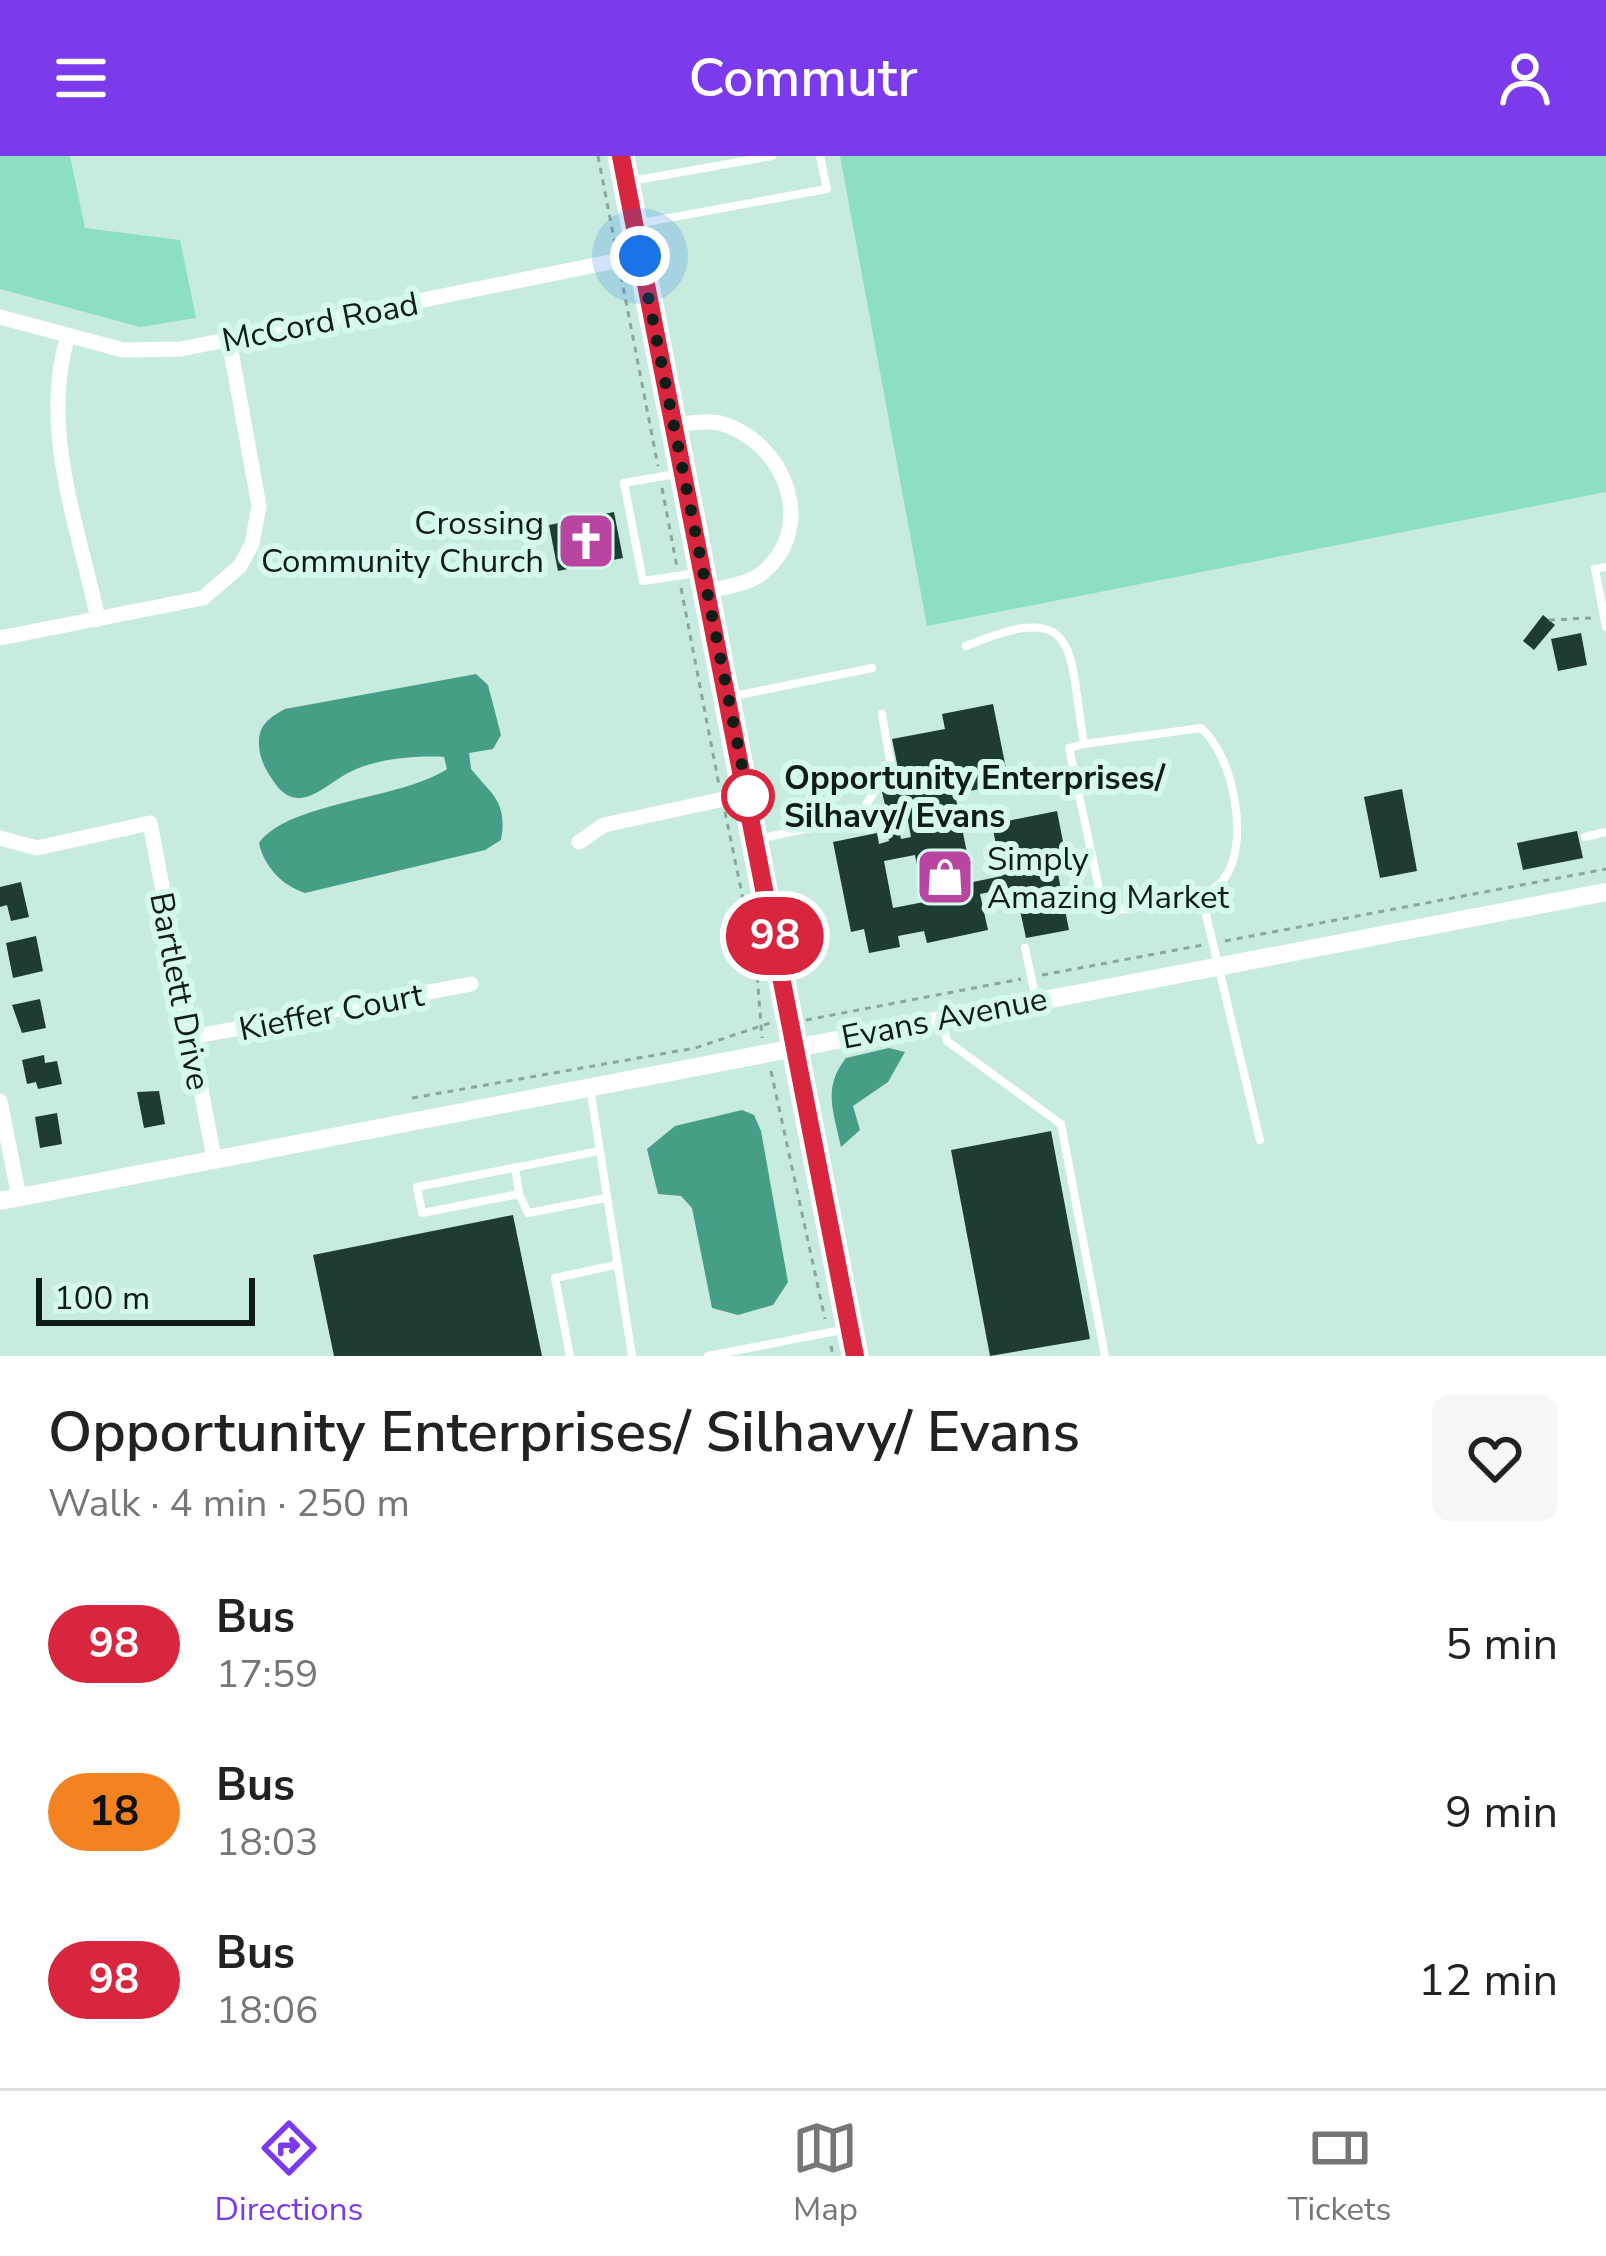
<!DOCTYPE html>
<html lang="en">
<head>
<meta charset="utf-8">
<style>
  body { margin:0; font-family:"Nunito Sans",sans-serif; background:#f6f6f6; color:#222; height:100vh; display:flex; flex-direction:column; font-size:45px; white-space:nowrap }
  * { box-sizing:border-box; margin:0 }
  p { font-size:39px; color:#767676 }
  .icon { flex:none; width:66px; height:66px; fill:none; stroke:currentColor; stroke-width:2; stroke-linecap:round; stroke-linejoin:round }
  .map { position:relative; height:1200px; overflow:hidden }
  .details { display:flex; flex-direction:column; background:#fff; flex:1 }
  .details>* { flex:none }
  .badge { padding:0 24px; border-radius:39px; font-size:42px; line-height:78px }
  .scale { position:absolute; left:36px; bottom:30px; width:219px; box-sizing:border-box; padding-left:12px; border:6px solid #0f1c18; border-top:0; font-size:33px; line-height:42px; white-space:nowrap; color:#0f1c18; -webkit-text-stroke:9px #d5f9ec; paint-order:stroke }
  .you { position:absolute; width:60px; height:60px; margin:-30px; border:9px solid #fff; border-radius:50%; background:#1a73e8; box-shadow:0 0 0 18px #1a73e833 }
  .map>.badge { position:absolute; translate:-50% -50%; box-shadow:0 0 0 6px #fff }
  .round { display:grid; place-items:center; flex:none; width:126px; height:126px; border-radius:18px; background:#f6f6f6 }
  .summary { display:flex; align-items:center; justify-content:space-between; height:204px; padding:0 48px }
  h1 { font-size:57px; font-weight:600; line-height:90px }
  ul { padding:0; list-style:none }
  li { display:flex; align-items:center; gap:36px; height:168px; padding:0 48px }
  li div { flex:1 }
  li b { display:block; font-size:45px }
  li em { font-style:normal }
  li .badge { min-width:132px; font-weight:700; text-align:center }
  header { display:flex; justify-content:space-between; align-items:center; height:156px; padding:0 48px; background:#7c3aed; color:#fff; font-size:54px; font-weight:600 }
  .tabs { display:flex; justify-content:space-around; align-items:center; height:168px; border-top:3px solid #e0e0e0; background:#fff; font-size:33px; color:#767676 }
  .tabs a { display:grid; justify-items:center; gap:6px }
  .tabs .on { color:#7c3aed }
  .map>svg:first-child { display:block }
</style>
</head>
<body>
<header><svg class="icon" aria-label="menu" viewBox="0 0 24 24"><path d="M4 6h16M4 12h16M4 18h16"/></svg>Commutr<svg class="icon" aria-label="person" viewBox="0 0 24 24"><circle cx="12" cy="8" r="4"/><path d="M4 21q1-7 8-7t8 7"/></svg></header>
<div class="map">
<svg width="1606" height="1200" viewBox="0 0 1606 1200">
  <rect width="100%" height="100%" fill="#c8ebdf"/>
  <g fill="#8cdec5">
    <path d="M0 0H70L85 72 180 84 196 162 140 171 0 133Z"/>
    <path d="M840 0H1606V336L927 470Z"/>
  </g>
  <g fill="#459e85">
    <path d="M476 518 488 529 501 579 493 593 469 597 471 613C491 638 508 645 501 684L485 694 305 737C283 730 264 711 259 687 288 646 403 643 447 613L444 601C418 599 374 603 350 616 322 630 297 663 272 623 265 613 259 601 259 588 258 569 270 561 285 553Z"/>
    <path d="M889 892 905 896 888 926 853 950 860 974 841 991C834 956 822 932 846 902Z"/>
    <path d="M742 954 754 959 761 975 788 1126 773 1149 738 1159 712 1152 692 1052 681 1040 658 1038 647 993 675 970Z"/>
  </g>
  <g fill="#1e3c33" fill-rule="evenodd">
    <path d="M614 356 623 402 558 415 549 369Z"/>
    <path d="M1543 459 1555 469 1534 494 1523 485Z"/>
    <path d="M1581 477 1587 509 1558 515 1551 483Z"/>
    <path d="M993 548 1009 627 955 638 973 726 1002 720 992 668 1057 655 1067 706 1056 708 1069 774 1026 782 1015 731 980 738 988 774 927 787 924 775 898 780 900 791 869 797 864 773 851 776 833 686 877 677 879 688 889 685 885 665 897 663 901 683 911 681 905 649 886 653 882 636 902 632 892 583 945 573 942 558ZM915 699 924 746 893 752 884 705Z"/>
    <path d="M1402 633 1417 715 1380 722 1364 641Z"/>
    <path d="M1577 675 1583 702 1523 714 1517 687Z"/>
    <path d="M21 726 29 761 11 765 7 749 0 751V731Z"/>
    <path d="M36 780 43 815 13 822 6 787Z"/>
    <path d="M40 843 46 872 22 877 12 849Z"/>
    <path d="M44 899 45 907 57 905 62 928 38 933 36 926 27 928 22 904Z"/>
    <path d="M159 935 165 968 144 972 137 936Z"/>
    <path d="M57 957 62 988 40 992 35 961Z"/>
    <path d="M1051 975 1090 1183 990 1200 951 994Z"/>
    <path d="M513 1059 542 1200H334L313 1099Z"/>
  </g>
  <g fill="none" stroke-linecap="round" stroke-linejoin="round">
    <g stroke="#8ba79d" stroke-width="3" stroke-dasharray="6 6" stroke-linecap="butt">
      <path d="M598 0 616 93"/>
      <path d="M621 120 658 310"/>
      <path d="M662 332 677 411"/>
      <path d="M681 432 719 629"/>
      <path d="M1549 464 1591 462"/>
      <path d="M725 656 756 805 762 882"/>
      <path d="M1225 785 1606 713"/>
      <path d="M1042 819 1203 789"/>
      <path d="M806 864 1021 823"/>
      <path d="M771 915 825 1163"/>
      <path d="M412 942 695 892 773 866"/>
      <path d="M831 1190 833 1200"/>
    </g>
    <g stroke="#fff" stroke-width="8">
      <path d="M626 26 772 0"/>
      <path d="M636 68 827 33 820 0"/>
      <path d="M681 317 624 327 643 425 703 416"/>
      <path d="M1606 411 1595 413 1606 471"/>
      <path d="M966 490C1081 442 1068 491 1084 588L1201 572C1233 599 1251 687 1224 723 1218 730 1209 736 1202 742L1260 984"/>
      <path d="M729 541 872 512"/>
      <path d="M1084 588 1069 592 1104 756 1202 742"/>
      <path d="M1585 681 1606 676"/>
      <path d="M758 683 857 662 891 611 882 558"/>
      <path d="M1025 792 1036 843"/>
      <path d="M943 868 947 885 1061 968 1105 1200"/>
      <path d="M590 931 632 1200"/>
      <path d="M599 995 417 1031 422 1057 519 1038 528 1057 606 1042"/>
      <path d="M515 1011 519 1038"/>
      <path d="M570 1200 555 1122 615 1109"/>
      <path d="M708 1200 847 1173"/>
    </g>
    <g stroke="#fff" stroke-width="15">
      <path d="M0 161 123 194 181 193 640 100"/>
      <path d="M68 180C39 271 79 373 98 463"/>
      <path d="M676 268C690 268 710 263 723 268 786 288 818 372 762 417 749 428 725 431 708 435"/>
      <path d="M0 482 203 442 240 410 252 388 259 350 229 184"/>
      <path d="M0 682 37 692 150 667 214 1002"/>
      <path d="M579 686 604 669 747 638"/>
      <path d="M192 881 471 828"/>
      <path d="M0 945 19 1041"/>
    </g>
    <g stroke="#fff" stroke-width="18">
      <path d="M621 0 855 1200"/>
      <path d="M0 1045 1606 736"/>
    </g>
  </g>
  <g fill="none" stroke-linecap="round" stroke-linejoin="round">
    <g stroke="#fff" stroke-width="27">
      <path id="line" d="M621 0 855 1200"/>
    </g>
    <use href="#line" stroke="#d7263d" stroke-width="18"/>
    <path stroke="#0f1c18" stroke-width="12" stroke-dasharray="0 21.6" d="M640 100 748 640"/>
  </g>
  <defs>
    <g id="church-square" transform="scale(3)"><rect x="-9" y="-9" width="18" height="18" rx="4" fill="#b845a0" stroke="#d5f9ec"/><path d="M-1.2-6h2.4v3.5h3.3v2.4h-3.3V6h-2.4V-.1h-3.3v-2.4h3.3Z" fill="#fff"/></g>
    <g id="shop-square" transform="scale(3)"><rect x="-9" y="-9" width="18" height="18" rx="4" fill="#b845a0" stroke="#d5f9ec"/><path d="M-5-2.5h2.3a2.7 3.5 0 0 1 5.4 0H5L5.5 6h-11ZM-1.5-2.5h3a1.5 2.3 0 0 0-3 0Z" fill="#fff"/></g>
  </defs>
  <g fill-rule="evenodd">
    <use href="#church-square" x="586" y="385"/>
    <use href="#shop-square" x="945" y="721"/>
  </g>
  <circle fill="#fff" stroke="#d7263d" stroke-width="6" cx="748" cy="640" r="24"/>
  <g text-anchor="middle" stroke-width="12" stroke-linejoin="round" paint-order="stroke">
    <g font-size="33" fill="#0f1c18" stroke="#d5f9ec">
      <text transform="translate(320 165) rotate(-11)" y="12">McCord Road</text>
      <text transform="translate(181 835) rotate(79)" y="12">Bartlett Drive</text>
      <text transform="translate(331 855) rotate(-11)" y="12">Kieffer Court</text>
      <text transform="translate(944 861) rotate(-11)" y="12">Evans Avenue</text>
    </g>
    <g font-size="33" fill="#0f1c18" stroke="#d5f9ec" text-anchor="end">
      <text x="544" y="378">Crossing<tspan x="544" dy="38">Community Church</tspan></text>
      <text x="987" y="714" text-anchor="start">Simply<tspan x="987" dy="38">Amazing Market</tspan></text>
    </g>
    <g font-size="33" font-weight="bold" fill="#0f1c18" stroke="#d5f9ec" text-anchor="start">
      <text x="784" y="633">Opportunity Enterprises/<tspan x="784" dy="38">Silhavy/ Evans</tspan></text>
    </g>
  </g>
</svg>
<div class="scale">100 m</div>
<div class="you" style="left:640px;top:100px"></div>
<b class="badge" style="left:775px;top:780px;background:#d7263d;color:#fff">98</b>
</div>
<section class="details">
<div class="summary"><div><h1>Opportunity Enterprises/ Silhavy/ Evans</h1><p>Walk · 4 min · 250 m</p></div><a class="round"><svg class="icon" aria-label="heart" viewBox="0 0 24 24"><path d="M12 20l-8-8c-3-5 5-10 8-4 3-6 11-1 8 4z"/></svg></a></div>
<ul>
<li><span class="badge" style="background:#d7263d;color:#fff">98</span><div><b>Bus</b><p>17:59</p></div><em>5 min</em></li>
<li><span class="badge" style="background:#f58220;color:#111">18</span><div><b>Bus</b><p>18:03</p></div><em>9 min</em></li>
<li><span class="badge" style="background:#d7263d;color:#fff">98</span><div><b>Bus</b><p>18:06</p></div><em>12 min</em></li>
</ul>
</section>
<nav class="tabs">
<a class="on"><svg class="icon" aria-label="directions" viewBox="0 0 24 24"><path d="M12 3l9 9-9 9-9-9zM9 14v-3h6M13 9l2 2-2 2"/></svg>Directions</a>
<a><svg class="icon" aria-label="map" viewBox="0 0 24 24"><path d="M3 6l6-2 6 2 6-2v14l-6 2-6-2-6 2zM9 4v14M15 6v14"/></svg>Map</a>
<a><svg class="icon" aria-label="tickets" viewBox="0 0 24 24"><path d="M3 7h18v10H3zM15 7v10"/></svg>Tickets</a>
</nav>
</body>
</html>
